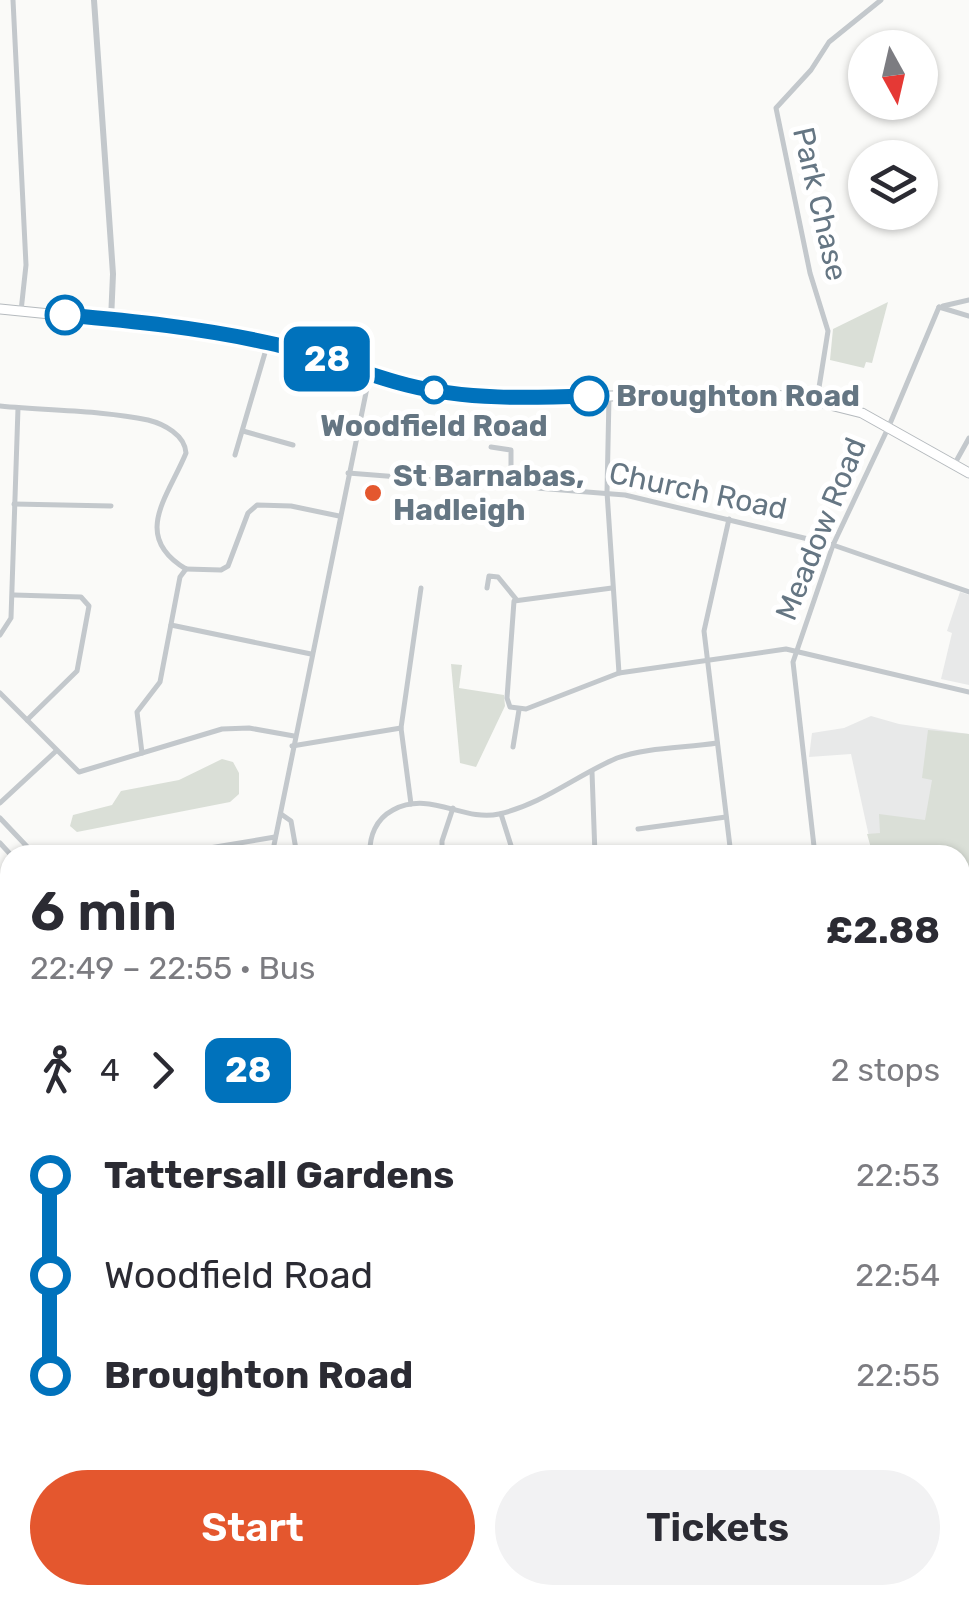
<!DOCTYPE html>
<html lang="en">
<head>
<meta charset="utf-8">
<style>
  body { margin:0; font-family:Rubik,sans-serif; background:#f2f2f3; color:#2b2b33; height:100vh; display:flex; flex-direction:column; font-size:38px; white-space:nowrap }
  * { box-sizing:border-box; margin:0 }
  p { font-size:32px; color:#7c7c81 }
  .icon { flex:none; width:55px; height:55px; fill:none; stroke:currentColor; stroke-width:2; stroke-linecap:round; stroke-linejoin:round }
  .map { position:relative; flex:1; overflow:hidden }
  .drawer { position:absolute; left:0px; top:845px; width:970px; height:760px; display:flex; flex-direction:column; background:#fff; border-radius:30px 30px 0 0; box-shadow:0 2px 8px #0004 }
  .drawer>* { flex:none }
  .badge { padding:0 20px; border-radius:15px; font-size:35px; line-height:65px }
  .needle { width:65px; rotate:172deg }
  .buttons { position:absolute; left:848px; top:30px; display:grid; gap:20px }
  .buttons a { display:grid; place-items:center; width:90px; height:90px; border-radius:50%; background:#fff; box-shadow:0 2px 8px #0004; font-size:50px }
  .map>.badge { position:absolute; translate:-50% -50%; box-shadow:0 0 0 5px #fff }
  .legs { display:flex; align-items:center; gap:15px; height:110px; padding:0 30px; font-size:32px }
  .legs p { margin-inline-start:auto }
  .overview { display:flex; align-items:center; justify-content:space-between; height:170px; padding:0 30px }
  h1 { font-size:55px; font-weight:600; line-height:75px }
  .button { display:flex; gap:20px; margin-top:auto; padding:20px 30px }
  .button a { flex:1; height:115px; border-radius:60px; background:#e4572e; color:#fff; font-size:40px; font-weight:600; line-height:115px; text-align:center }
  .button a+a { background:#f2f2f3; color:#2b2b33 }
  ul { padding:0 30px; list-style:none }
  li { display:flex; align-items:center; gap:35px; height:100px; font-size:38px }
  li i { display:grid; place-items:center; width:15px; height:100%; margin:0 12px; background:currentColor }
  li i::after { content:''; width:25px; height:25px; margin:-12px; border:8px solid; border-radius:50%; background:#fff }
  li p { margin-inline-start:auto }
  li:first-child i { background:linear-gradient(#0000 50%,currentColor 0) }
  li:last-child i { background:linear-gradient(currentColor 50%,#0000 0) }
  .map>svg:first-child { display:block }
</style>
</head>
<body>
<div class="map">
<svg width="969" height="1605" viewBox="0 0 969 1605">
  <rect width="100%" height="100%" fill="#fafaf8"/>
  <g fill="#e8e9e9">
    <path d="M960 592 969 595V685L941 679 952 633 947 631Z"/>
    <path d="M871 716 899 724 969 734V940H960V855H873L851 754 809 757 812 733 844 728Z"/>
  </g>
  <g fill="#dadfd7">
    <path d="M888 302 872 363 866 362 864 368 830 360 833 329Z"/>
    <path d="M451 664 462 665 459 688 504 695 505 706 476 767 460 763Z"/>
    <path d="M928 730 969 734V879H960V855H873L867 834 880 833 879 814 925 820 932 780 922 778Z"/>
    <path d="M222 759 233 762 239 773V794L230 802 77 832 70 826 73 815 112 805 121 791 179 780Z"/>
    <path d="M10 1172V1595H230L227 1605H0V1173Z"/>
    <path d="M390 1595H729L725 1605H390Z"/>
  </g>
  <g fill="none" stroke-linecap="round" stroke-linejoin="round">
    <g stroke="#bbc7cb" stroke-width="2.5">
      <path d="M0 1361 10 1367"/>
      <path d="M444 1595 449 1605"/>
    </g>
    <g stroke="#b5babe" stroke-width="11">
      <path id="primary" d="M0 309 199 329 290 348 404 384 444 392 534 397 760 394 798 397 862 413 969 473"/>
    </g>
    <g stroke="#c3c8cc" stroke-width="5">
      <path d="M13 0 26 265 21 311"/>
      <path d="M943 306 969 300"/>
      <path d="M939 307 969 316"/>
      <path d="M609 397 607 492 619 673"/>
      <path d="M817 400 828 331 810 273 776 108 811 70 829 42 881 0"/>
      <path d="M0 406C48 411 100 410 148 420 164 424 185 435 186 453 168 497 131 536 186 569"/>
      <path d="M243 431 293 445"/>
      <path d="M491 447 511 450V485"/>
      <path d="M235 455 267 346"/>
      <path d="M954 465 969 438"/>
      <path d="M348 473 625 495 833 545 969 592"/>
      <path d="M14 504 111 506"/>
      <path d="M729 519 704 631 731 855"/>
      <path d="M186 569 221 570 228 566 248 513 257 505 291 506 339 516"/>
      <path d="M487 588 489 576 498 577 516 599"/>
      <path d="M612 588 514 601 507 698 510 707 526 709 619 673 786 649 969 692"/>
      <path d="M14 595 81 597 89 606 77 671 27 720"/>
      <path d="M171 625 311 654"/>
      <path d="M0 635 11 618 18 408"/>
      <path d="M0 693 79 772 222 729 249 728 294 736"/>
      <path d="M292 746 401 728"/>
      <path d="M513 747 519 710"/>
      <path d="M142 753 137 712 160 682 180 577 186 569"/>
      <path d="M592 772 595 855"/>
      <path d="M0 803 55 752"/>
      <path d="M411 804 401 728 421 588"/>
      <path d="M281 814 291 821 297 855"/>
      <path d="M501 814 514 855"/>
      <path d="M0 818 35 855"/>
      <path d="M638 829 726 817"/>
      <path d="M0 843 11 855"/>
      <path d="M167 855 275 837"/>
      <path d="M272 855 370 373"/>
      <path d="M370 855C369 836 376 819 393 810 430 790 463 822 499 814 543 804 577 775 617 758 647 747 686 748 717 743"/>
      <path d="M442 855V841L453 808"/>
      <path d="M815 855 793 662 833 545 889 426 939 307"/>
      <path d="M0 905 10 899"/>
      <path d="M960 949 969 948"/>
      <path d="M0 1045 10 1043"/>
      <path d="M0 1130 10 1129"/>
      <path d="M960 1130 969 1143"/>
      <path d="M960 1275 969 1267"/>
    </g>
    <path stroke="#c3c8cc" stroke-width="6" d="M94 0 113 274 111 320"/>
    <use href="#primary" stroke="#fff" stroke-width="9"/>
  </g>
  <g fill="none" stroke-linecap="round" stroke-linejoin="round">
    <g stroke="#fff" stroke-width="22">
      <path id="line-1" d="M65 315C134 321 201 328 269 343 316 353 360 373 407 385 466 400 529 398 589 396"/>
    </g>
    <use href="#line-1" stroke="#0072bc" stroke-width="15"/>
  </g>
  <g fill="#fff" stroke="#0072bc" stroke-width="5">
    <circle cx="65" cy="315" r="18"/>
    <circle cx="434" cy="390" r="12"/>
    <circle cx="589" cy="396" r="18"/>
  </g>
  <circle fill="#e4572e" stroke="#fff" stroke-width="4" cx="373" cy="493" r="10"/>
  <g text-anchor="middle" stroke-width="10" stroke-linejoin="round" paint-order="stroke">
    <g font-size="30" fill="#657683" stroke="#fff">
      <text transform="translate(820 204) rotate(77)" y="10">Park Chase</text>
      <text transform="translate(698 491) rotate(12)" y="10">Church Road</text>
      <text transform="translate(821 529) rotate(-68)" y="10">Meadow Road</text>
    </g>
    <g font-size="30" font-weight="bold" fill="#657683" stroke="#fff" text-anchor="start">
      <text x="616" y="406">Broughton Road</text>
      <text x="434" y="436" text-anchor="middle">Woodfield Road</text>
    </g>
    <g font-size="30" font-weight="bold" fill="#657683" stroke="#fff" text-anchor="start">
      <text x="393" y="486">St Barnabas,<tspan x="393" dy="34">Hadleigh</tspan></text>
    </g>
  </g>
</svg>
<div class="buttons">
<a><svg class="needle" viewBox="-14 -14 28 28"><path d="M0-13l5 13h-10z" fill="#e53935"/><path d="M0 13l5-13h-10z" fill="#7c7c81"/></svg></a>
<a><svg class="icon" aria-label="layers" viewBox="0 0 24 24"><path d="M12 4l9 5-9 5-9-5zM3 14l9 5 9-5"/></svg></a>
</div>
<b class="badge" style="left:327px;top:359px;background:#0072bc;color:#fff">28</b>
<section class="drawer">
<div class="overview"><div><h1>6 min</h1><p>22:49 – 22:55 · Bus</p></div><b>£2.88</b></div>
<div class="legs"><svg class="icon" aria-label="walk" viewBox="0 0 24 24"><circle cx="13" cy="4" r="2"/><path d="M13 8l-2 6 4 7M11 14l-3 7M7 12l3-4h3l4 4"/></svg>4<svg class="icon" aria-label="forward" viewBox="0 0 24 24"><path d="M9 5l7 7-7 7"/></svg><b class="badge" style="background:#0072bc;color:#fff">28</b><p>2 stops</p></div>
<ul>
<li><i style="color:#0072bc"></i><b>Tattersall Gardens</b><p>22:53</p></li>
<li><i style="color:#0072bc"></i><span>Woodfield Road</span><p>22:54</p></li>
<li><i style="color:#0072bc"></i><b>Broughton Road</b><p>22:55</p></li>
</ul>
<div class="button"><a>Start</a><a>Tickets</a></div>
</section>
</div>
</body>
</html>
